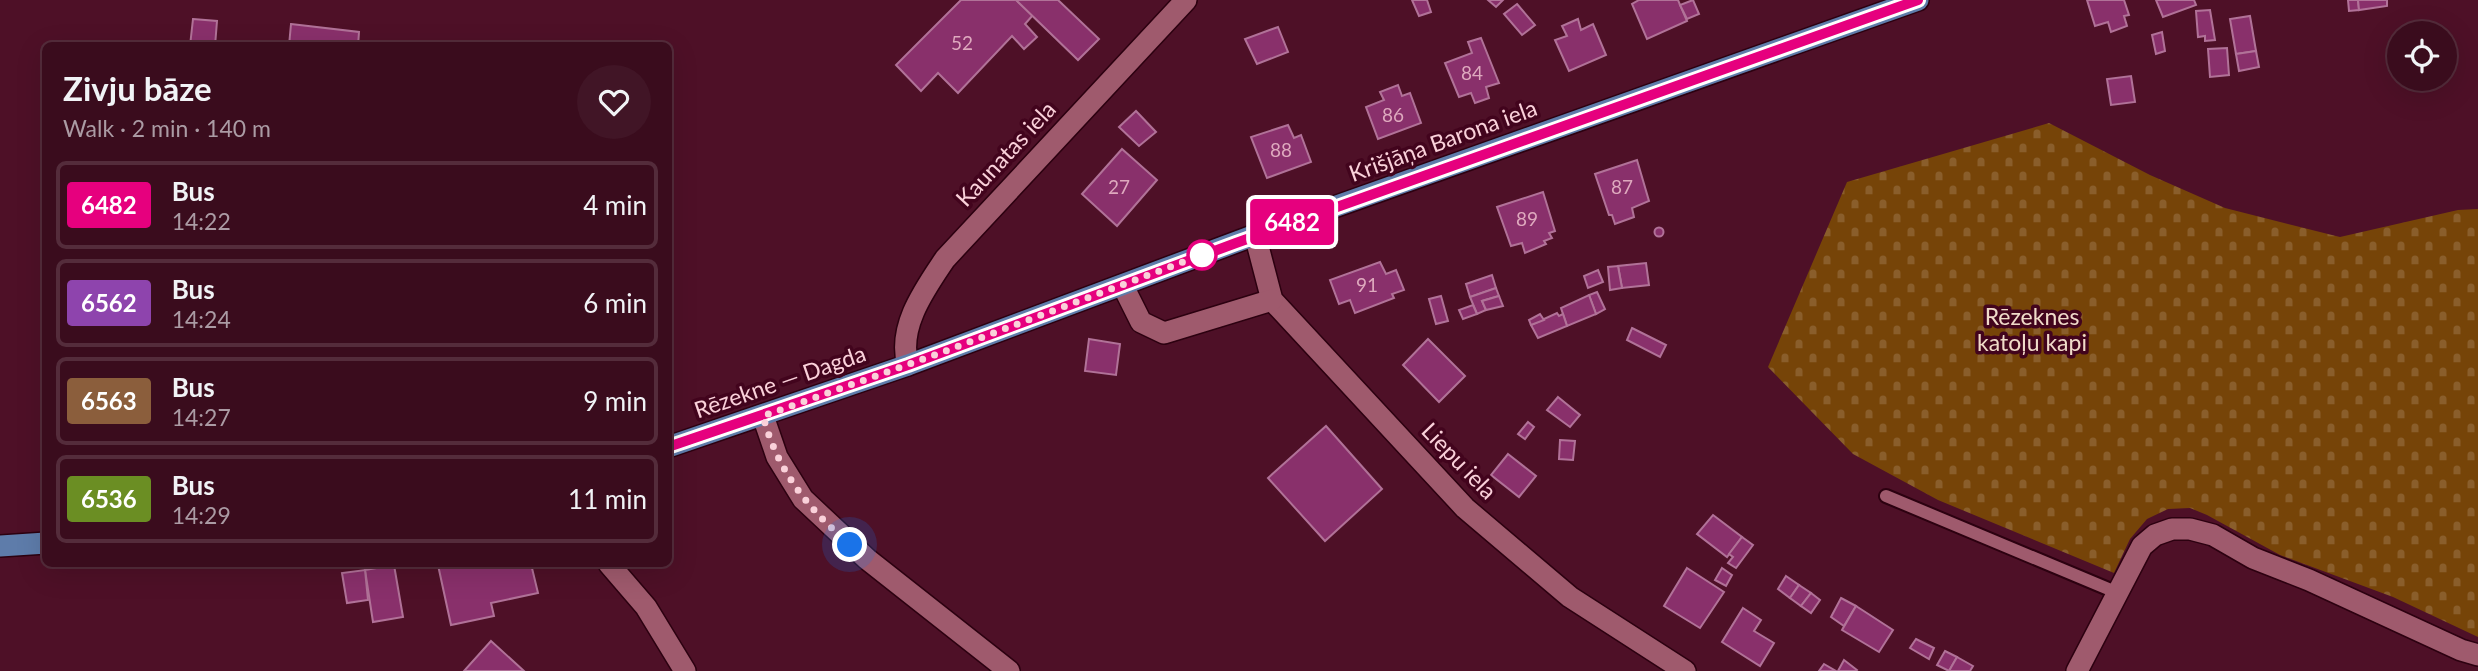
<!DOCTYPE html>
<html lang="en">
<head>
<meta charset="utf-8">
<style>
  body { margin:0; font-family:Lato,sans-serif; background:#411526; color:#f1f3f6; height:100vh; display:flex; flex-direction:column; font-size:26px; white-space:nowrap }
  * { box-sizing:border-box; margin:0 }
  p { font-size:23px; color:#ab9ba4 }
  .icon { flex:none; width:38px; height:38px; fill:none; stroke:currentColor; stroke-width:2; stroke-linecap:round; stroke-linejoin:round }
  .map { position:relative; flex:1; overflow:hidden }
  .panel { position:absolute; left:42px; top:42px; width:630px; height:525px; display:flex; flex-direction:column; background:#3a0c1d; border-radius:10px; box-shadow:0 7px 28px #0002,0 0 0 2px #542c3b }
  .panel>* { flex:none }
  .badge { padding:0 14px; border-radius:5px; font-size:24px; line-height:46px }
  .controls { position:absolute; left:2387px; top:21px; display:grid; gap:14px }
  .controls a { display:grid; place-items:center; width:70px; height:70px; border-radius:50%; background:#3a0c1d; box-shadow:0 7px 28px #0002,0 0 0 2px #542c3b; font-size:35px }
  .you { position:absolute; width:35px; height:35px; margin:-18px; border:5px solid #fff; border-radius:50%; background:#1a73e8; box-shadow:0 0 0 10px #1a73e833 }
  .map>.badge { position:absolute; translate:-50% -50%; box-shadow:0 0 0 4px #fff }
  .round { display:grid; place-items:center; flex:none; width:74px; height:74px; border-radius:37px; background:#411526 }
  .headline { display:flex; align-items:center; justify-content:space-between; height:119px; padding:0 21px }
  h1 { font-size:33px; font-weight:700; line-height:52px }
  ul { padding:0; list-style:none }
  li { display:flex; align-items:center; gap:21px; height:88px; margin:0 14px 10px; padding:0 7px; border:4px solid #542c3b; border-radius:10px }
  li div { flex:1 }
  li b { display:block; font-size:26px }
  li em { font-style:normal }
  li .badge { min-width:77px; font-weight:700; text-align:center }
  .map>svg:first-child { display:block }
</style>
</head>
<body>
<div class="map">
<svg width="2478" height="671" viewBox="0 0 2478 671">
  <defs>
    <pattern id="cemetery-stones" width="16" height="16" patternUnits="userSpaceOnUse" patternTransform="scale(1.75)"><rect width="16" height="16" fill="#764408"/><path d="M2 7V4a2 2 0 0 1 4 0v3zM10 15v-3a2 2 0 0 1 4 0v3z" fill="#8a5e2b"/></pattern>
  </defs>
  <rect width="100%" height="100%" fill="#4e1027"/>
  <path fill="url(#cemetery-stones)" d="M2049 123 2150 175 2225 208 2340 237 2458 210 2478 209V637L2393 597 2280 555 2207 515 2190 508 2168 509 2147 519 2130 539 2114 573 1938 500 1853 454 1768 367 1847 182Z"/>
  <g fill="#89306b" stroke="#b17298" stroke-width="2">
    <path d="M961 0H1016L1033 15 1025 24 1037 37 1024 49 1012 36 958 93 938 73 921 91 896 65Z"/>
    <path d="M1016 0H1058L1099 39 1078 60Z"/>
    <path d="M1412 0H1427L1431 12 1419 16Z"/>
    <path d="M1488 0H1503L1496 7Z"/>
    <path d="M1639 0H1678L1687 21 1647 39 1632 4Z"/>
    <path d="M1693 0 1699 14 1687 19 1680 5Z"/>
    <path d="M2087 0H2124L2129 15 2124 16 2127 26 2111 32 2108 22 2095 26Z"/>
    <path d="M2156 0H2194L2196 5 2163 17Z"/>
    <path d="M2348 0H2358L2359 10 2349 11Z"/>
    <path d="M2358 0H2387V6L2359 10Z"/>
    <path d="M1517 4 1535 25 1522 35 1504 14Z"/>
    <path d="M2210 10 2215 40 2205 41V36L2198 37 2196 11Z"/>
    <path d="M2250 16 2256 51 2236 54 2230 19Z"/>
    <path d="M193 19 217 21 215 46H190Z"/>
    <path d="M1578 19 1581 30 1593 24 1606 55 1569 71 1555 40 1567 36 1562 26Z"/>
    <path d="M291 24 359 32 358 46H289Z"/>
    <path d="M1278 27 1288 52 1257 64 1245 39Z"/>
    <path d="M2162 32 2165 51 2156 54 2152 35Z"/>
    <path d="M1481 38 1499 83 1486 87 1489 98 1475 103 1471 93 1459 97 1445 63 1472 53 1468 42Z"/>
    <path d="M2227 48 2229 75 2210 77 2208 49Z"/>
    <path d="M2256 51 2259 67 2239 71 2236 54Z"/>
    <path d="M2131 76 2135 102 2111 105 2107 79Z"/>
    <path d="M1398 85 1402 96 1410 93 1421 123 1378 139 1366 107 1384 100 1380 92Z"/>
    <path d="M1136 111 1156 132 1139 146 1119 127Z"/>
    <path d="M1288 125 1294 138 1301 135 1311 162 1267 178 1251 137Z"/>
    <path d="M1122 149 1157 180 1117 226 1082 194Z"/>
    <path d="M1637 160 1649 201 1632 208 1634 217 1615 224 1612 215H1609L1595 174Z"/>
    <path d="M1543 192 1555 231 1549 233 1552 238 1544 241 1546 244 1525 253 1522 243 1511 246 1497 207Z"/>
    <circle cx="1659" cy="232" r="4.5"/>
    <path d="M1380 262 1386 274 1396 270 1404 290 1392 294 1394 298 1355 313 1350 300 1339 304 1330 280Z"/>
    <path d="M1646 263 1649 285 1622 288 1618 266Z"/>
    <path d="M1618 266 1622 288 1610 290 1608 267Z"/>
    <path d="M1598 270 1603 282 1588 288 1584 276Z"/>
    <path d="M1492 275 1496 288 1470 297 1466 284Z"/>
    <path d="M1496 288 1499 296 1482 301 1486 310 1477 314 1470 297Z"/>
    <path d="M1597 292 1605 309 1596 314 1589 295Z"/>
    <path d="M1589 295 1596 314 1567 326 1561 308Z"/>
    <path d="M1441 296 1448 321 1436 324 1429 299Z"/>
    <path d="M1499 296 1503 306 1486 310 1482 301Z"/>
    <path d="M1473 305 1477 314 1463 319 1459 310Z"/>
    <path d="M1557 313 1559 316 1563 314 1567 326 1538 338 1531 325Z"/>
    <path d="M1540 314 1544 320 1531 325 1529 320Z"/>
    <path d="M1632 328 1666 345 1660 357 1627 340Z"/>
    <path d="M1089 339 1120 344 1116 375 1085 371Z"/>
    <path d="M1428 339 1465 376 1439 402 1403 365Z"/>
    <path d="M1558 397 1580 415 1570 427 1547 410Z"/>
    <path d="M1528 422 1534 427 1525 439 1518 434Z"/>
    <path d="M1326 426 1382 489 1325 541 1268 478Z"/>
    <path d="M1560 440 1575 441 1573 460 1559 459Z"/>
    <path d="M1508 454 1536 476 1519 497 1491 475Z"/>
    <path d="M1713 515 1742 537 1727 557 1697 534Z"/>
    <path d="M1742 537 1753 545 1736 568 1728 563 1733 557 1729 554Z"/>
    <path d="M447 564H531L538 593 491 603 494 616 451 625 438 565Z"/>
    <path d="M394 565 403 617 373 622 365 570Z"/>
    <path d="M1687 568 1724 592 1700 628 1664 606Z"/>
    <path d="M1722 568 1732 575 1726 586 1715 580Z"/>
    <path d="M365 570 368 600 347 603 342 573Z"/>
    <path d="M1786 576 1799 585 1790 598 1778 589Z"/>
    <path d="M1799 585 1811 593 1801 606 1790 598Z"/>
    <path d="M1811 593 1820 600 1811 613 1801 606Z"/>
    <path d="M1841 598 1856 606 1844 626 1831 617Z"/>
    <path d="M1856 606 1893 630 1879 652 1842 630Z"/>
    <path d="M1743 608 1761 620 1754 631 1774 643 1760 666 1722 642Z"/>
    <path d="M1916 639 1934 648 1929 659 1910 648Z"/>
    <path d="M491 641 524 671H464Z"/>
    <path d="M1945 651 1957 657 1949 671 1937 665Z"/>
    <path d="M1957 657 1973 666 1970 671H1949Z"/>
    <path d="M1844 660 1857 670 1856 671H1838Z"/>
    <path d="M1824 664 1836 671H1819Z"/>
  </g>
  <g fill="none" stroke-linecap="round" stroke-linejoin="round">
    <g stroke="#2c0110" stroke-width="16">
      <path id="lane" d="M1886 496 2118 593"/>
    </g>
    <g stroke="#2c0110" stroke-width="24">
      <g id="street">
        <path d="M1255 235 1272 300 1465 508 1570 597 1685 671"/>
        <path d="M1123 286 1141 322 1164 333 1272 300"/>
        <path d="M908 365C897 327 925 289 945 259L1186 0"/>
        <path d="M763 416 777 457 803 499 867 559 1009 671"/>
        <path d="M609 564 646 607 685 671"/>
        <path d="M2077 671 2142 546 2155 535 2172 529H2190L2213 535 2253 558 2309 580 2461 650 2478 655"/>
      </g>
    </g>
    <g stroke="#2c0110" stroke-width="24">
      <g id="primary">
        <path d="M668 447 908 365 1255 235 1918 0"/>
        <path d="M0 546 46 543"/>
      </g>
    </g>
    <use href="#lane" stroke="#9f5a6d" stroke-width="12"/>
    <use href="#street" stroke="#9f5a6d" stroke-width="21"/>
    <use href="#primary" stroke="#5e7caa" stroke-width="21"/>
  </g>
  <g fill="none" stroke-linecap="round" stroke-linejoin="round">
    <g stroke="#fff" stroke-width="16">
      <path id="line" d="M668 447 908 365 1236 243 1918 0"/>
    </g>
    <use href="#line" stroke="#e6007e" stroke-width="10"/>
    <path stroke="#fad1da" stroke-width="7" stroke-dasharray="0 12.6" d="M850 545C807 507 778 472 763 416L932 356 1202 255"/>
  </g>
  <circle fill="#fff" stroke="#e6007e" stroke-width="3.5" cx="1202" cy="255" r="14"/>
  <g text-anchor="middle" stroke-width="7" stroke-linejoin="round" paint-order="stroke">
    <g font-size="19" fill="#dea9be">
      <text x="962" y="50">52</text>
      <text x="1472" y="80">84</text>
      <text x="1393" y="122">86</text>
      <text x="1281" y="157">88</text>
      <text x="1119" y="194">27</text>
      <text x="1622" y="194">87</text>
      <text x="1527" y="226">89</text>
      <text x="1367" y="292">91</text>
    </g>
    <g font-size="23" fill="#fad1da" stroke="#42041d">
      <text transform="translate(1443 141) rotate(-20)" y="8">Krišjāņa Barona iela</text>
      <text transform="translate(1006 154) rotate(-47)" y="8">Kaunatas iela</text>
      <text transform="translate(780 382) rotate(-19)" y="8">Rēzekne — Dagda</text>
      <text transform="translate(1459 461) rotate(46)" y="8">Liepu iela</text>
    </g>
    <g font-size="23" fill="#f0dbc9" stroke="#42041d">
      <text x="2032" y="325">Rēzeknes<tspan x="2032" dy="26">katoļu kapi</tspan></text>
    </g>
  </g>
</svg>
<div class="controls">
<a><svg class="icon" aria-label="locate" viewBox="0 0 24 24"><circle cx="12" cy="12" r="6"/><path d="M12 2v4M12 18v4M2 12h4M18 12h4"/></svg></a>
</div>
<div class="you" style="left:850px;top:545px"></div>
<b class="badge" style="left:1292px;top:222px;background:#e6007e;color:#fff">6482</b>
<section class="panel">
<div class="headline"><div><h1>Zivju bāze</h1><p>Walk · 2 min · 140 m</p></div><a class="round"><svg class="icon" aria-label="heart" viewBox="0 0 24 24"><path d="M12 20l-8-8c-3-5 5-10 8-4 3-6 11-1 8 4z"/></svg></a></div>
<ul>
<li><span class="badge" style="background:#e6007e;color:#fff">6482</span><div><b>Bus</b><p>14:22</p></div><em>4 min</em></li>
<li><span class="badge" style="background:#8e44ad;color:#fff">6562</span><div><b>Bus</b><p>14:24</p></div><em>6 min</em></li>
<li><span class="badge" style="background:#8b5e3c;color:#fff">6563</span><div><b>Bus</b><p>14:27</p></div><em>9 min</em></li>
<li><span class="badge" style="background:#6b8e23;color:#fff">6536</span><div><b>Bus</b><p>14:29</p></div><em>11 min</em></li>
</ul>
</section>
</div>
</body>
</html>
